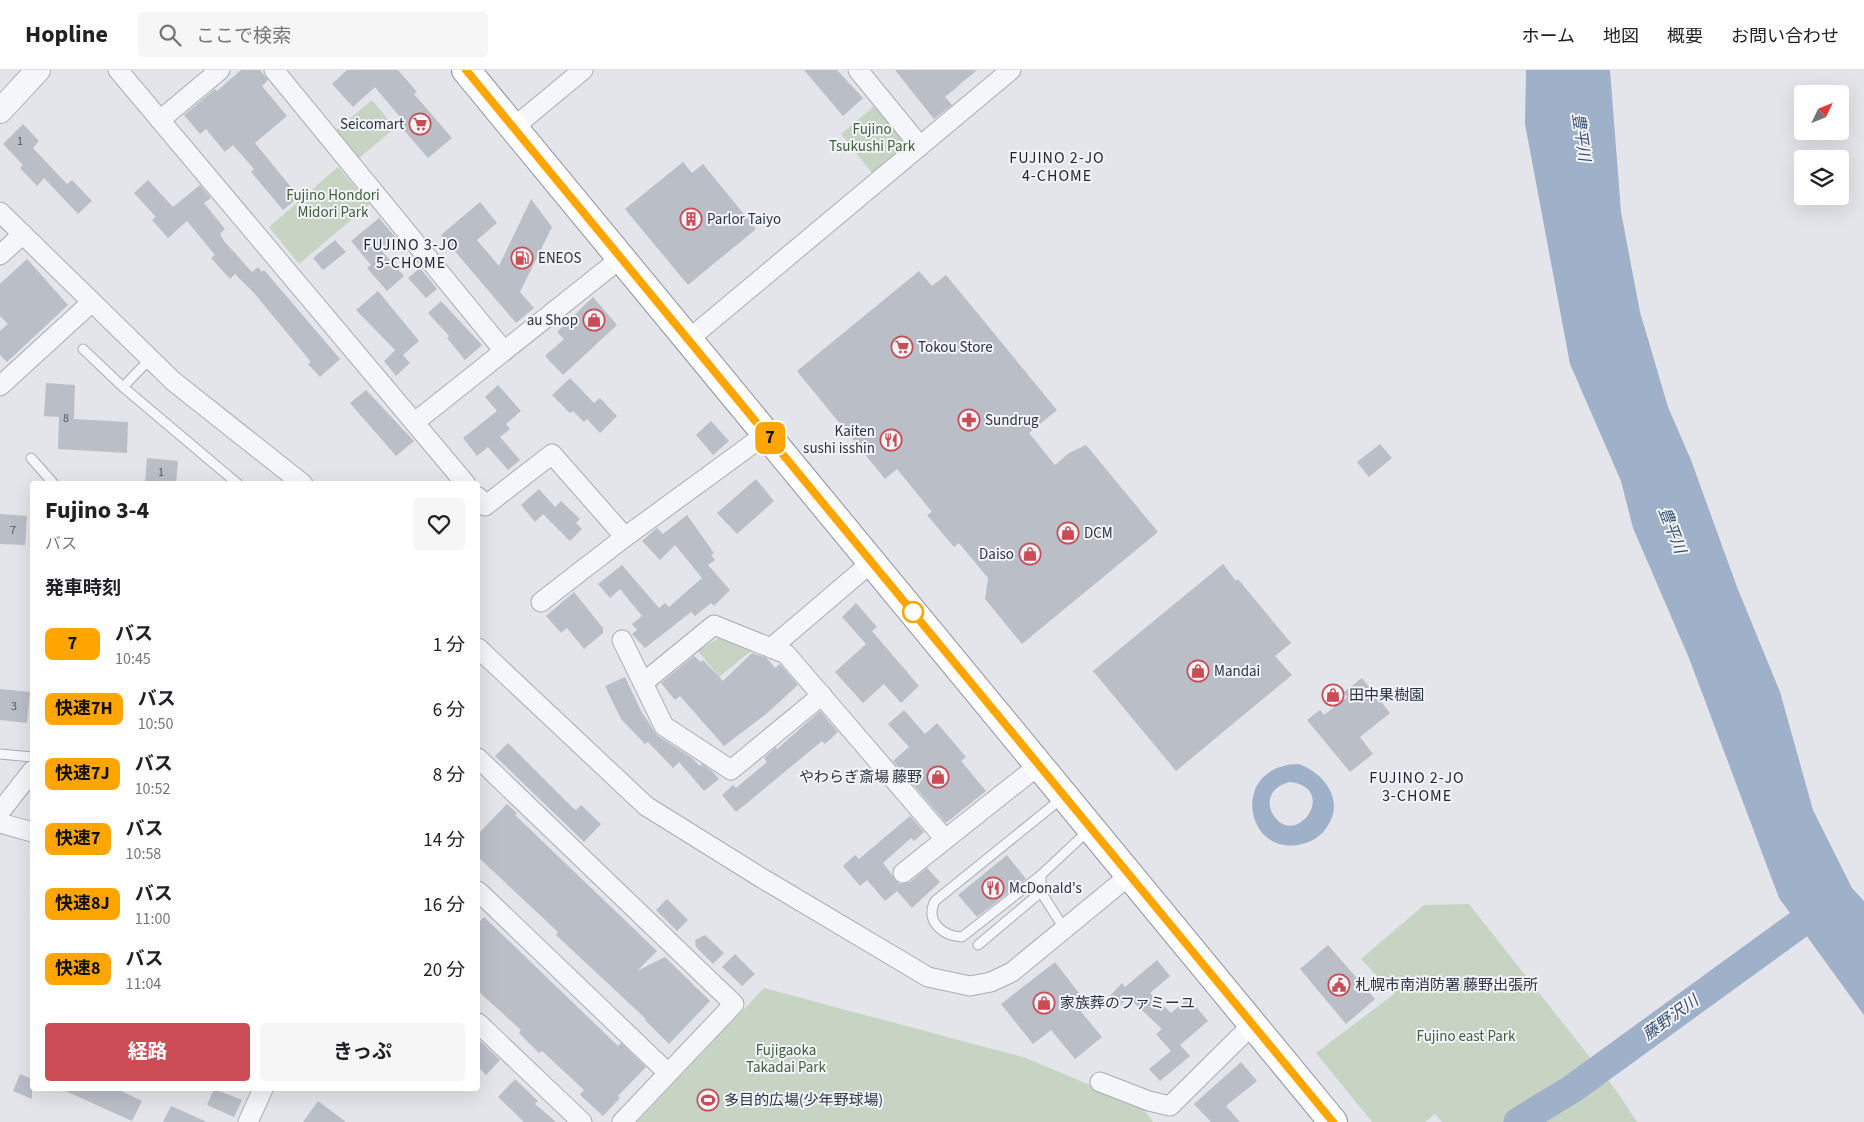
<!DOCTYPE html>
<html lang="ja">
<head>
<meta charset="utf-8">
<style>
  body { margin:0; font-family:"Source Sans 3","Noto Sans JP",sans-serif; background:#f6f6f6; color:#202124; height:100vh; display:flex; flex-direction:column; font-size:19px; white-space:nowrap }
  * { box-sizing:border-box; margin:0 }
  p { font-size:16px; color:#757577 }
  .icon { flex:none; width:28px; height:28px; fill:none; stroke:currentColor; stroke-width:2; stroke-linecap:round; stroke-linejoin:round }
  .map { position:relative; flex:1; overflow:hidden }
  .drawer { position:absolute; left:30px; top:411px; width:450px; height:610px; display:flex; flex-direction:column; background:#fff; border-radius:5px; box-shadow:0 5px 20px #0002 }
  .drawer>* { flex:none }
  .badge { padding:0 10px; border-radius:8px; font-size:18px; line-height:32px }
  .needle { width:32px; rotate:47deg }
  .buttons { position:absolute; left:1794px; top:15px; display:grid; gap:10px }
  .buttons a { display:grid; place-items:center; width:55px; height:55px; border-radius:5px; background:#fff; box-shadow:0 5px 20px #0002; font-size:25px }
  .map>.badge { position:absolute; translate:-50% -50%; box-shadow:0 0 0 2px #fff }
  h2 { padding:0 15px; font-size:19px; line-height:45px }
  .round { display:grid; place-items:center; flex:none; width:52px; height:52px; border-radius:5px; background:#f6f6f6 }
  .summary { display:flex; align-items:center; justify-content:space-between; height:85px; padding:0 15px }
  h1 { font-size:24px; font-weight:700; line-height:38px }
  .action { display:flex; gap:10px; margin-top:auto; padding:10px 15px }
  .action a { flex:1; height:58px; border-radius:5px; background:#cb4c55; color:#fff; font-size:20px; font-weight:700; line-height:58px; text-align:center }
  .action a+a { background:#f6f6f6; color:#202124 }
  ul { padding:0; list-style:none }
  li { display:flex; align-items:center; gap:15px; height:65px; padding:0 15px }
  li div { flex:1 }
  li b { display:block; font-size:19px }
  li em { font-style:normal }
  li .badge { min-width:55px; font-weight:700; text-align:center }
  header { display:flex; align-items:center; gap:30px; box-sizing:border-box; height:70px; padding:0 25px; background:#fff; border-bottom:1px solid #e0e0e0 }
  header strong { font-size:24px }
  nav { display:flex; gap:28px; margin-inline-start:auto; font-size:18px }
  .search { width:350px; height:45px; background:#f6f6f6; display:flex; align-items:center; gap:12px; box-sizing:border-box; padding:0 18px; border-radius:5px; color:#757577; font-size:19px }
  .map>svg:first-child { display:block }
</style>
</head>
<body>
<header>
<strong>Hopline</strong>
<div class="search"><svg class="icon" aria-label="search" viewBox="0 0 24 24"><circle cx="10" cy="10" r="6"/><path d="M15 15l6 6"/></svg>ここで検索</div>
<nav><a>ホーム</a><a>地図</a><a>概要</a><a>お問い合わせ</a></nav>
</header>
<div class="map">
<svg width="1864" height="1052" viewBox="0 0 1864 1052">
  <rect width="100%" height="100%" fill="#e3e5ea"/>
  <g fill="#c7d4c4">
    <path d="M372 30 395 58 359 88 336 60Z"/>
    <path d="M874 36 904 72 903 76 872 103 841 64Z"/>
    <path d="M338 97 370 134 299 194 269 157Z"/>
    <path d="M720 567 751 581 719 607 698 581Z"/>
    <path d="M1469 834 1615 1019 1637 1052H1442L1435 1044 1425 1052H1372L1316 983 1394 924 1361 889 1424 835Z"/>
    <path d="M764 918 1026 988 1142 1037 1153 1052H637Z"/>
  </g>
  <g fill="#9fb0c9" fill-rule="evenodd">
    <path d="M1526 0H1610L1621 142 1640 242 1668 337 1691 390 1737 517 1780 622 1813 740 1852 818 1864 831V945L1779 828 1689 588 1633 458 1621 411 1570 294 1525 54Z"/>
    <path d="M1299 694C1325 704 1345 730 1327 757 1321 766 1312 772 1302 774 1245 789 1228 695 1299 694ZM1290 712C1339 718 1297 779 1274 746 1263 730 1274 715 1290 712Z"/>
  </g>
  <g fill="none" stroke-linecap="round" stroke-linejoin="round">
    <path stroke="#9fb0c9" stroke-width="29" d="M1518 1052 1572 1019 1820 839"/>
  </g>
  <g fill="#babec7">
    <path d="M241 0H260L268 10 262 16 287 46 255 73 299 127 283 140 251 102 254 99 233 75 225 82 206 59 200 64 184 45 215 19 217 21Z"/>
    <path d="M347 0H398L417 22 414 24 452 68 428 88 396 51 400 47 375 17 353 37 332 14Z"/>
    <path d="M804 0H837L863 28 843 46Z"/>
    <path d="M895 0H977L945 27 952 35 934 49Z"/>
    <path d="M23 54 39 71 33 78 67 114 72 110 92 131 78 144 44 108 37 116 20 98 23 95 3 74Z"/>
    <path d="M683 92 692 103 703 94 756 159 688 215 625 139Z"/>
    <path d="M148 110 173 137 200 115 211 128 204 133 225 159 220 164 224 171 252 202 258 197 262 202 264 200 340 289 320 307 308 294 311 292 254 223 235 204 230 209 211 188 215 185 187 151 168 168 152 150 156 147 134 123Z"/>
    <path d="M531 129 552 157 520 222 534 238 516 253 441 165 480 132 497 153 477 170 499 196Z"/>
    <path d="M379 148 396 168 381 180 404 206 387 221 367 198 371 195 351 171Z"/>
    <path d="M335 170 346 182 323 200 313 188Z"/>
    <path d="M27 189 68 235 7 292 0 285V261L8 254 0 246V214Z"/>
    <path d="M420 198 437 219 426 228 408 208Z"/>
    <path d="M919 201 932 216 946 205 1057 340 1029 363 1055 395 1069 383 1086 375 1158 462 1022 574 985 529 988 508 959 473 954 477 927 445 932 442 897 399 885 409 797 301Z"/>
    <path d="M378 221 419 271 403 285 410 293 396 306 384 291 395 280 356 240Z"/>
    <path d="M593 227 617 255 563 305 545 286 564 269 557 262Z"/>
    <path d="M441 231 482 275 465 290 447 268 449 266 428 243Z"/>
    <path d="M570 308 594 333 600 328 617 346 600 363 587 349 584 352 573 341 570 343 552 325Z"/>
    <path d="M46 313 75 315 74 349 128 352 127 383 58 379 59 347 44 346Z"/>
    <path d="M498 315 521 341 506 354 510 359 500 367 520 390 508 400 488 377 477 386 463 368 497 341 485 327Z"/>
    <path d="M366 320 414 371 396 386 350 333Z"/>
    <path d="M711 351 729 371 713 385 696 365Z"/>
    <path d="M1380 374 1392 388 1369 407 1357 392Z"/>
    <path d="M147 388 178 391 176 414H145Z"/>
    <path d="M756 409 774 431 737 464 717 443Z"/>
    <path d="M539 419 555 437 561 431 580 449 576 453 582 459 570 471 543 444 535 452 521 435Z"/>
    <path d="M0 444 27 446 25 475 0 474Z"/>
    <path d="M687 445 714 483 711 485 715 490 708 495 730 520 714 536 711 533 695 546 691 542 645 578 632 564 637 560 632 554 642 546 620 519 610 528 598 514 622 495 659 538 665 533 669 537 702 508 675 475 660 490 642 471 657 458 663 464Z"/>
    <path d="M1223 494 1236 511 1238 509 1291 573 1275 586 1292 605 1176 701 1093 601Z"/>
    <path d="M574 522 603 558V563L584 579 567 558 561 563 546 546Z"/>
    <path d="M856 533 877 557 872 561 919 616 901 633 884 614 863 633 835 602 866 574 842 547Z"/>
    <path d="M752 583 767 588 775 598 780 594 798 615 766 644 724 676 680 626 675 630 661 613 694 586 701 592 703 590 723 611Z"/>
    <path d="M625 607 641 641 657 665 692 688 700 696 702 694 712 701 719 709 704 721 679 692 673 698 648 672 645 674 621 649 605 616Z"/>
    <path d="M1362 608 1390 643 1360 667 1373 684 1350 702 1307 650 1320 640 1324 645 1347 627 1344 622Z"/>
    <path d="M0 619 30 622 27 653 0 650Z"/>
    <path d="M904 640 925 664 937 653 966 687 961 691 986 721 946 753 893 691 909 677 888 654Z"/>
    <path d="M820 641 838 662 825 674 822 671 736 742 722 725 733 715 736 718 767 692 764 688 776 677 777 679Z"/>
    <path d="M508 673 573 738 576 740 581 735 601 754 584 772 495 686Z"/>
    <path d="M507 734 517 743 515 745 657 881 637 901 665 887 710 931 669 974 645 950 646 949 556 865 558 862 478 787V764Z"/>
    <path d="M910 746 924 762 914 771 911 768 883 793 899 814 910 812 927 798 940 812 912 838 897 821 885 831 867 810 860 816 843 796 855 785 859 789Z"/>
    <path d="M1007 785 1026 809 977 847 958 825Z"/>
    <path d="M667 829 688 850 677 861 656 840Z"/>
    <path d="M484 847 618 976 621 973 646 997 618 1026 620 1028 603 1046 580 1025 584 1020 542 981 539 983 519 963 521 960 478 921V853Z"/>
    <path d="M705 865 724 883 713 894 696 877 695 870Z"/>
    <path d="M1328 875 1375 929 1346 954 1300 899Z"/>
    <path d="M735 884 755 904 742 916 722 897Z"/>
    <path d="M1157 890 1170 906 1150 923 1171 943 1189 928 1208 951 1180 975 1190 986 1160 1011 1149 999 1171 981 1156 964 1162 959 1128 927 1116 940 1106 930 1122 913 1125 917Z"/>
    <path d="M1055 892 1086 932 1078 938 1102 967 1075 989 1051 960 1033 974 1001 934Z"/>
    <path d="M478 969 500 990 486 1005 478 997Z"/>
    <path d="M1241 992 1257 1011 1226 1036 1240 1052H1211L1194 1034Z"/>
    <path d="M20 1004 32 1009V1029L13 1021Z"/>
    <path d="M515 1009 538 1031 535 1034 556 1052H524L498 1027Z"/>
    <path d="M61 1019H117L142 1031 132 1051Z"/>
    <path d="M214 1019 242 1030 234 1047 207 1035Z"/>
    <path d="M318 1031 346 1052H303Z"/>
    <path d="M171 1036 207 1052H163Z"/>
  </g>
  <g fill="none" stroke-linecap="round" stroke-linejoin="round">
    <g stroke="#a8acb4" stroke-width="11">
      <g id="service">
        <path d="M83 279 123 317 238 414"/>
        <path d="M123 317 150 289"/>
        <path d="M31 388 54 414"/>
        <path d="M0 684 32 687"/>
        <path d="M1041 805 962 867C942 866 925 851 935 831L1061 729"/>
        <path d="M1041 822 1065 860"/>
        <path d="M978 875 1041 822V805L1089 760"/>
      </g>
    </g>
    <g stroke="#a8acb4" stroke-width="21">
      <g id="minor">
        <path d="M118 0 466 414"/>
        <path d="M274 0 504 281"/>
        <path d="M858 0 920 76"/>
        <path d="M160 50 220 0"/>
        <path d="M513 58 583 0"/>
        <path d="M0 142 173 311 303 414"/>
        <path d="M0 185 23 164"/>
        <path d="M689 269 1011 0"/>
        <path d="M0 316 92 232"/>
        <path d="M415 352 621 188"/>
        <path d="M478 427 485 436 552 384 625 467"/>
        <path d="M541 532 625 467 766 364"/>
        <path d="M622 570 664 656 731 700 822 625"/>
        <path d="M478 578 646 736 760 807 928 907 970 916 991 912 1012 902 1130 805"/>
        <path d="M771 578 872 492"/>
        <path d="M643 613 714 555 786 584 945 769"/>
        <path d="M478 688 734 934 622 1052"/>
        <path d="M0 742 32 701"/>
        <path d="M0 753 32 762"/>
        <path d="M903 803 1039 695"/>
        <path d="M478 821 668 1003"/>
        <path d="M478 953 582 1052"/>
        <path d="M1100 1012 1149 1031 1170 1036 1253 954"/>
        <path d="M248 1052 263 1019"/>
      </g>
    </g>
    <g stroke="#a8acb4" stroke-width="26">
      <path id="tertiary" d="M0 41 38 0"/>
    </g>
    <g stroke="#8a91a1" stroke-width="30">
      <path id="trunk" d="M466 0 1333 1052"/>
    </g>
    <use href="#service" stroke="#f5f6f9" stroke-width="9"/>
    <use href="#minor" stroke="#f5f6f9" stroke-width="19"/>
    <use href="#tertiary" stroke="#f5f6f9" stroke-width="24"/>
    <use href="#trunk" stroke="#fff" stroke-width="28"/>
  </g>
  <g fill="none" stroke-linecap="round" stroke-linejoin="round">
    <g stroke="#fff" stroke-width="11">
      <path id="line" d="M466 0 1333 1052"/>
    </g>
    <use href="#line" stroke="#ffa500" stroke-width="8"/>
  </g>
  <defs>
    <g id="supermarket-ring" transform="scale(1.125)"><circle r="9.5" fill="#f2f4f8" stroke="#cb4c55" stroke-width="1.5"/><path d="M-6-5.5h2.5l.6 2H6L4.5 2H-2.5L-4.4-4H-6ZM-1.5 3.2a1.3 1.3 0 1 0 .1 0ZM3 3.2a1.3 1.3 0 1 0 .1 0Z" fill="#cb4c55"/></g>
    <g id="building-ring" transform="scale(1.125)"><circle r="9.5" fill="#f2f4f8" stroke="#cb4c55" stroke-width="1.5"/><path d="M-4-6H4V6H1V3H-1V6H-4ZM-2.5-4.3h1.7v1.8h-1.7ZM.8-4.3h1.7v1.8H.8ZM-2.5-1h1.7V.8h-1.7ZM.8-1h1.7V.8H.8Z" fill="#cb4c55"/></g>
    <g id="fuel-ring" transform="scale(1.125)"><circle r="9.5" fill="#f2f4f8" stroke="#cb4c55" stroke-width="1.5"/><path d="M-5.5-6h7V0h2V4h1.3V-2.5L3-4.5l.8-.8L6-3V5H2.5V1h-1V6h-7ZM-4.2-4.7v3.2H.2V-4.7Z" fill="#cb4c55"/></g>
    <g id="shop-ring" transform="scale(1.125)"><circle r="9.5" fill="#f2f4f8" stroke="#cb4c55" stroke-width="1.5"/><path d="M-5-2.5h2.3a2.7 3.5 0 0 1 5.4 0H5L5.5 6h-11ZM-1.5-2.5h3a1.5 2.3 0 0 0-3 0Z" fill="#cb4c55"/></g>
    <g id="pharmacy-ring" transform="scale(1.125)"><circle r="9.5" fill="#f2f4f8" stroke="#cb4c55" stroke-width="1.5"/><path d="M-2-6h4v4h4v4h-4v4h-4v-4h-4v-4h4Z" fill="#cb4c55"/></g>
    <g id="restaurant-ring" transform="scale(1.125)"><circle r="9.5" fill="#f2f4f8" stroke="#cb4c55" stroke-width="1.5"/><path d="M-5-6h1v4h1v-4h1v4h1v-4h1v5L-1.5 .5V6h-2V.5L-5-1ZM5-6V6H3V1.5H1.5Q1.5-4 5-6Z" fill="#cb4c55"/></g>
    <g id="civic-ring" transform="scale(1.125)"><circle r="9.5" fill="#f2f4f8" stroke="#cb4c55" stroke-width="1.5"/><path d="M-.6-6.5H3V-4.5H.6V-3L4-1V1h2V6H-6V1h2V-1L-.6-3ZM-1.2 2.5V6h2.4V2.5Z" fill="#cb4c55"/></g>
    <g id="stadium-ring" transform="scale(1.125)"><circle r="9.5" fill="#f2f4f8" stroke="#cb4c55" stroke-width="1.5"/><path d="M0-5a6.5 5 0 1 0 0 10a6.5 5 0 1 0 0-10ZM-3.5-1.8h7v3.6h-7Z" fill="#cb4c55"/></g>
  </defs>
  <g fill-rule="evenodd">
    <use href="#supermarket-ring" x="420" y="54"/>
    <use href="#building-ring" x="691" y="149"/>
    <use href="#fuel-ring" x="522" y="188"/>
    <use href="#shop-ring" x="594" y="250"/>
    <use href="#supermarket-ring" x="902" y="277"/>
    <use href="#pharmacy-ring" x="969" y="350"/>
    <use href="#restaurant-ring" x="891" y="370"/>
    <use href="#shop-ring" x="1068" y="463"/>
    <use href="#shop-ring" x="1030" y="484"/>
    <use href="#shop-ring" x="1198" y="601"/>
    <use href="#shop-ring" x="1333" y="625"/>
    <use href="#shop-ring" x="938" y="707"/>
    <use href="#restaurant-ring" x="993" y="818"/>
    <use href="#civic-ring" x="1339" y="915"/>
    <use href="#shop-ring" x="1044" y="933"/>
    <use href="#stadium-ring" x="708" y="1030"/>
  </g>
  <circle fill="#fff" stroke="#ffa500" stroke-width="2.5" cx="913" cy="542" r="10"/>
  <g text-anchor="middle" stroke-width="4" stroke-linejoin="round" paint-order="stroke">
    <g font-size="12" fill="#4f5563">
      <text x="20" y="75">1</text>
      <text x="66" y="352">8</text>
      <text x="161" y="406">1</text>
      <text x="13" y="464">7</text>
      <text x="14" y="640">3</text>
    </g>
    <g font-size="15" fill="#2b3242" stroke="#f2f4f8" text-anchor="start">
      <text x="404" y="59" text-anchor="end">Seicomart</text>
      <text x="707" y="154">Parlor Taiyo</text>
      <text x="538" y="193">ENEOS</text>
      <text x="578" y="255" text-anchor="end">au Shop</text>
      <text x="918" y="282">Tokou Store</text>
      <text x="985" y="355">Sundrug</text>
      <text x="875" y="366" text-anchor="end">Kaiten<tspan x="875" dy="17">sushi isshin</tspan></text>
      <text x="1084" y="468">DCM</text>
      <text x="1014" y="489" text-anchor="end">Daiso</text>
      <text x="1214" y="606">Mandai</text>
      <text x="1349" y="630">田中果樹園</text>
      <text x="922" y="712" text-anchor="end">やわらぎ斎場 藤野</text>
      <text x="1009" y="823">McDonald's</text>
      <text x="1355" y="920">札幌市南消防署 藤野出張所</text>
      <text x="1060" y="938">家族葬のファミーユ</text>
      <text x="724" y="1035">多目的広場(少年野球場)</text>
    </g>
    <g font-size="15" fill="#3d5e38" stroke="#f2f4f8">
      <text x="872" y="64">Fujino<tspan x="872" dy="17">Tsukushi Park</tspan></text>
      <text x="333" y="130">Fujino Hondori<tspan x="333" dy="17">Midori Park</tspan></text>
      <text x="1466" y="971">Fujino east Park</text>
      <text x="786" y="985">Fujigaoka<tspan x="786" dy="17">Takadai Park</tspan></text>
    </g>
    <g font-size="16" font-style="italic" fill="#364d75" stroke="#f2f4f8">
      <text transform="translate(1582 67) rotate(82)" y="6">豊平川</text>
      <text transform="translate(1673 460) rotate(69)" y="6">豊平川</text>
      <text transform="translate(1670 947) rotate(-36)" y="6">藤野沢川</text>
    </g>
    <g font-size="16" letter-spacing="1" fill="#1d2333" stroke="#f2f4f8">
      <text x="1057" y="93">FUJINO 2-JO<tspan x="1057" dy="18">4-CHOME</tspan></text>
      <text x="411" y="180">FUJINO 3-JO<tspan x="411" dy="18">5-CHOME</tspan></text>
      <text x="1417" y="713">FUJINO 2-JO<tspan x="1417" dy="18">3-CHOME</tspan></text>
    </g>
  </g>
</svg>
<div class="buttons">
<a><svg class="needle" viewBox="-14 -14 28 28"><path d="M0-13l5 13h-10z" fill="#e53935"/><path d="M0 13l5-13h-10z" fill="#757577"/></svg></a>
<a><svg class="icon" aria-label="layers" viewBox="0 0 24 24"><path d="M12 4l9 5-9 5-9-5zM3 14l9 5 9-5"/></svg></a>
</div>
<b class="badge" style="left:770px;top:368px;background:#ffa500;color:#111">7</b>
<section class="drawer">
<div class="summary"><div><h1>Fujino 3-4</h1><p>バス</p></div><a class="round"><svg class="icon" aria-label="heart" viewBox="0 0 24 24"><path d="M12 20l-8-8c-3-5 5-10 8-4 3-6 11-1 8 4z"/></svg></a></div>
<h2>発車時刻</h2>
<ul>
<li><span class="badge" style="background:#ffa500;color:#111">7</span><div><b>バス</b><p>10:45</p></div><em>1 分</em></li>
<li><span class="badge" style="background:#ffa500;color:#111">快速7H</span><div><b>バス</b><p>10:50</p></div><em>6 分</em></li>
<li><span class="badge" style="background:#ffa500;color:#111">快速7J</span><div><b>バス</b><p>10:52</p></div><em>8 分</em></li>
<li><span class="badge" style="background:#ffa500;color:#111">快速7</span><div><b>バス</b><p>10:58</p></div><em>14 分</em></li>
<li><span class="badge" style="background:#ffa500;color:#111">快速8J</span><div><b>バス</b><p>11:00</p></div><em>16 分</em></li>
<li><span class="badge" style="background:#ffa500;color:#111">快速8</span><div><b>バス</b><p>11:04</p></div><em>20 分</em></li>
</ul>
<div class="action"><a>経路</a><a>きっぷ</a></div>
</section>
</div>
</body>
</html>
